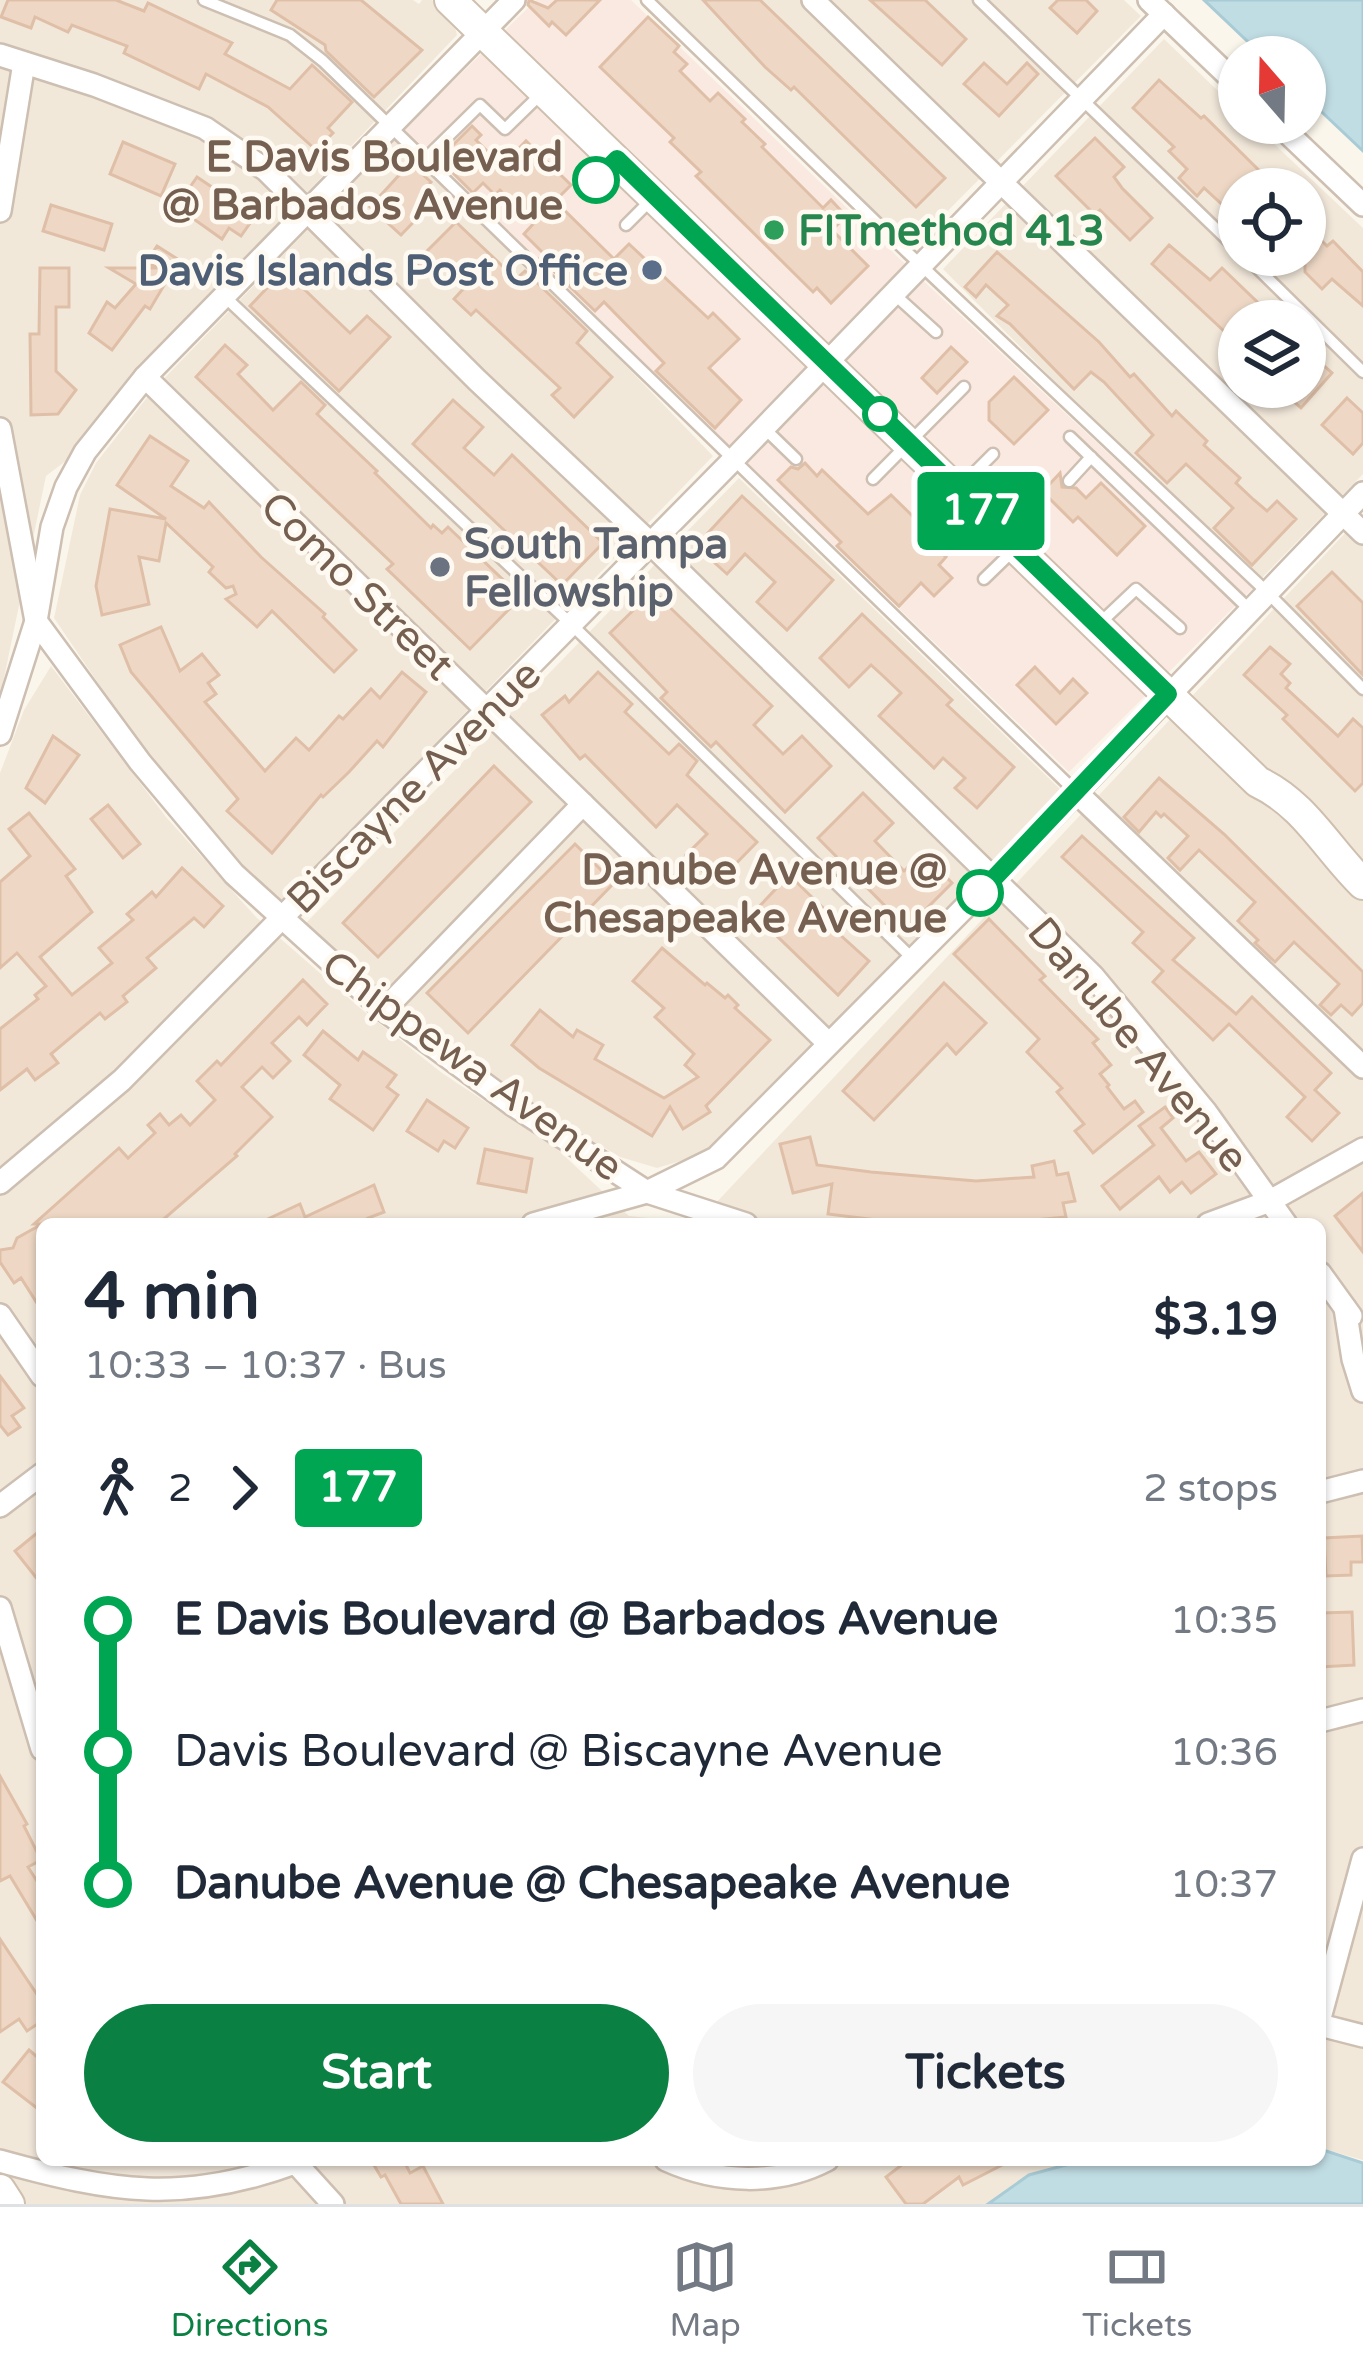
<!DOCTYPE html>
<html lang="en">
<head>
<meta charset="utf-8">
<style>
  body { margin:0; font-family:"Varela Round",sans-serif; background:#f6f6f7; color:#1f2937; height:100vh; display:flex; flex-direction:column; font-size:45px; white-space:nowrap }
  * { box-sizing:border-box; margin:0 }
  p { font-size:39px; color:#747a83 }
  .icon { flex:none; width:66px; height:66px; fill:none; stroke:currentColor; stroke-width:2; stroke-linecap:round; stroke-linejoin:round }
  .map { position:relative; flex:1; overflow:hidden }
  .sheet { position:absolute; left:36px; top:1218px; width:1290px; height:948px; display:flex; flex-direction:column; background:#fff; border-radius:18px; box-shadow:0 3px 9px #0004 }
  .sheet>* { flex:none }
  .badge { padding:0 24px; border-radius:9px; font-size:42px; line-height:78px }
  .needle { width:78px; rotate:340deg }
  .controls { position:absolute; left:1218px; top:36px; display:grid; gap:24px }
  .controls a { display:grid; place-items:center; width:108px; height:108px; border-radius:50%; background:#fff; box-shadow:0 3px 9px #0004; font-size:60px }
  .map>.badge { position:absolute; translate:-50% -50%; box-shadow:0 0 0 6px #fff }
  .legs { display:flex; align-items:center; gap:18px; height:132px; padding:0 48px; font-size:39px }
  .legs p { margin-inline-start:auto }
  .overview { display:flex; align-items:center; justify-content:space-between; height:204px; padding:0 48px }
  h1 { font-size:66px; font-weight:800; line-height:90px }
  .cta { display:flex; gap:24px; margin-top:auto; padding:24px 48px }
  .cta a { flex:1; height:138px; border-radius:72px; background:#0b8043; color:#fff; font-size:48px; font-weight:800; line-height:138px; text-align:center }
  .cta a+a { background:#f6f6f7; color:#1f2937 }
  ul { padding:0 48px; list-style:none }
  li { display:flex; align-items:center; gap:42px; height:132px; font-size:45px }
  li i { display:grid; place-items:center; width:18px; height:100%; margin:0 15px; background:currentColor }
  li i::after { content:''; width:30px; height:30px; margin:-15px; border:9px solid; border-radius:50%; background:#fff }
  li p { margin-inline-start:auto }
  li:first-child i { background:linear-gradient(#0000 50%,currentColor 0) }
  li:last-child i { background:linear-gradient(currentColor 50%,#0000 0) }
  .dock { display:flex; justify-content:space-around; align-items:center; height:168px; border-top:3px solid #e0e1e3; background:#fff; font-size:33px; color:#747a83 }
  .dock a { display:grid; justify-items:center; gap:6px }
  .dock .active { color:#0b8043 }
  .map>svg:first-child { display:block }
</style>
</head>
<body>
<div class="map">
<svg width="1363" height="2204" viewBox="0 0 1363 2204">
  <rect width="100%" height="100%" fill="#fbf6eb"/>
  <g fill="#f2e8da" fill-rule="evenodd">
    <path d="M0 0H413L419 4 422 0H432L452 17 457 35 120 389 71 457 46 476 0 697Z"/>
    <path d="M655 0H1124L1141 16 914 245 831 173Z"/>
    <path d="M1164 39 1239 111V123H1252L1363 228V474L1256 584 943 269ZM1239 189H1305V255H1239ZM1239 321H1305V387H1239Z"/>
    <path d="M398 136 522 258 713 456 281 903 234 858 159 773 54 618 80 495 96 463 152 391Z"/>
    <path d="M739 478 1061 790 968 891 704 1154 657 1168 620 1157 508 1091 349 964 305 924Z"/>
    <path d="M1363 514V2160L1320 2148V1224H42V2160H1084L1030 2175 988 2204H0V773L24 710 51 666 166 817 257 918 360 1008 442 1073 557 1149 629 1216 697 1223Z"/>
  </g>
  <path fill="#fae9e0" d="M536 0H631L901 260 1253 588 1069 772 753 468 683 409 403 131Z"/>
  <g fill="#c1dde4" stroke="#a8cbd5" stroke-width="3">
    <path d="M1204 0H1363V151L1305 96V57H1264Z"/>
    <path d="M1320 2149 1363 2163V2204H988L1029 2175 1084 2160H1320Z"/>
  </g>
  <g fill="#eed8c5" stroke="#dfbfa7" stroke-width="3">
    <path d="M8 0H116L144 11 148 3 232 43 225 54 290 89 312 65 352 102 328 128 333 133 316 150 268 107 206 74 199 89 124 53 127 46 72 25 68 32 35 17 31 28 1 17Z"/>
    <path d="M277 0H361L422 50 374 97 326 51 325 45 271 10Z"/>
    <path d="M529 0 548 8 557 0H600L566 35 552 22 549 26 528 5Z"/>
    <path d="M703 0H760L945 178 916 207 794 87 791 90 765 67Z"/>
    <path d="M870 0H925L966 39 942 65Z"/>
    <path d="M1058 0H1086L1097 11 1077 33 1050 8Z"/>
    <path d="M648 17 679 46 674 52 687 64 680 71 710 101 718 93 745 119 742 122 765 144 762 147 823 208 831 200 846 216 832 230 868 266 831 303 817 288 813 292 696 176 701 172 670 142 674 138 600 67Z"/>
    <path d="M984 63 1007 84 1027 63 1038 74 999 116 964 84Z"/>
    <path d="M1159 80 1201 118 1204 116 1278 189H1239V220L1204 188 1197 196 1179 178 1187 169 1169 151 1174 147 1133 108Z"/>
    <path d="M472 126 481 135 476 140 502 166 526 141 571 185 555 201 614 259 629 244 708 318 713 313 739 339 709 368 741 400 715 428 656 371 664 363 604 302 595 311 540 258 544 254 524 234 534 223 500 190 495 195 483 183 473 193 439 159Z"/>
    <path d="M1095 138 1124 167 1114 177 1122 188 1152 218 1130 240 1100 210 1095 215 1056 176Z"/>
    <path d="M123 142 175 164 161 196 110 174Z"/>
    <path d="M410 163 431 182 421 193 432 203 401 235 370 207Z"/>
    <path d="M197 177 255 216 241 236 229 228 222 239 188 215 195 205 183 197Z"/>
    <path d="M51 205 112 224 104 250 43 231Z"/>
    <path d="M456 222 516 279 525 271 587 331 577 343 612 377 574 417 552 395 560 388 476 310 471 315 454 299 465 287 464 283 444 264 432 277 415 263Z"/>
    <path d="M1305 224 1327 246 1333 241 1363 272V306L1332 279 1322 289 1305 272Z"/>
    <path d="M1169 245 1210 280 1222 268 1277 321H1239V345L1152 264Z"/>
    <path d="M157 246 179 260 150 309 145 306 112 350 89 333 107 302 115 308 136 284 109 268H160L146 263Z"/>
    <path d="M997 252 1099 342 1130 377 1134 374 1172 416 1176 411 1207 441 1204 445 1240 478 1236 483 1254 500 1267 511 1277 501 1296 519 1252 565 1214 528 1233 508 1186 464 1167 483 1136 453 1153 435 1104 382 1091 372 1074 389 1010 324 997 316 1008 305 986 285 976 297 965 287Z"/>
    <path d="M40 268H69V307H56V371L76 390 58 414 31 415 30 334H39Z"/>
    <path d="M284 270 350 333 367 316 390 337 339 391 250 306Z"/>
    <path d="M225 345 247 365 238 374 273 410 301 382 325 405 317 414 377 471 375 473 431 528 433 525 442 533 448 527 521 597 470 649 387 569 393 564 196 377Z"/>
    <path d="M951 347 967 362 937 393 922 378Z"/>
    <path d="M1305 349 1332 373 1301 408 1277 387H1305Z"/>
    <path d="M1014 377 1048 410 1014 444 989 420V402Z"/>
    <path d="M1347 398 1363 413V443L1353 454 1322 425Z"/>
    <path d="M453 400 483 427 464 448 494 475 512 455 603 543 562 585 413 444Z"/>
    <path d="M150 436 188 461 171 486 204 508 209 502 261 557 325 614 323 617 356 650 334 672 272 611 257 627 226 599 236 594 233 586 226 588 209 572 213 567 166 523 159 561 139 557 149 604 102 615 96 586 110 509 166 519 117 485Z"/>
    <path d="M805 463 817 476 822 470 868 514 891 495 932 535 927 540 946 557 939 565 952 578 934 596 921 583 899 606 837 546 841 542 778 480 791 467 798 469Z"/>
    <path d="M1060 473 1062 487 1076 488 1086 498 1101 483 1145 526 1117 555 1078 517 1073 522 1046 495 1045 489Z"/>
    <path d="M742 496 833 580 787 630 757 602 775 582 745 554 727 574 696 546Z"/>
    <path d="M1332 572 1363 603V675L1297 606Z"/>
    <path d="M653 591 772 706 754 725 783 754 802 736 831 766 785 812 716 742 711 747 661 698 667 692 610 633Z"/>
    <path d="M862 614 952 700 947 705 1014 767 977 808 955 788 965 778 943 758 934 768 879 716 901 693 881 674 871 665 849 687 820 658Z"/>
    <path d="M161 627 180 671 202 654 219 675 208 683 216 694 205 702 265 771 296 738 309 750 339 716 343 719 371 689 380 698 402 672 426 692 383 747 377 741 349 772 323 797 321 795 272 853 227 811 238 799 131 672 120 645Z"/>
    <path d="M1270 647 1290 664 1281 674 1290 683 1286 688 1338 736 1353 719 1363 728V783L1355 791 1283 719 1287 715 1244 675Z"/>
    <path d="M1035 667 1060 693 1073 679 1087 693 1056 724 1017 685Z"/>
    <path d="M598 672 632 704 625 712 669 754 679 744 697 761 687 775 757 842 716 884 686 855 707 834 677 805 656 827 585 755 580 759 542 715 565 696 569 702Z"/>
    <path d="M53 736 79 755 45 803 26 788Z"/>
    <path d="M494 766 531 802 378 957 343 923Z"/>
    <path d="M1159 778 1224 834 1363 972V1003L1352 1015 1341 1005 1331 1015 1320 1005 1339 984 1294 942 1275 962 1255 943 1258 940 1238 921 1255 902 1199 850 1180 870 1168 858 1188 836 1164 814 1161 817 1156 812 1139 832 1124 817Z"/>
    <path d="M863 793 893 823 875 841 904 871 923 853 952 883 907 928 818 838Z"/>
    <path d="M108 805 140 844 123 858 91 819Z"/>
    <path d="M29 813 75 869 66 876 92 912 40 957 72 995 112 963 99 948 133 920 127 914 152 892 156 897 182 868 223 906 204 927 194 918 147 958 156 968 123 996 127 1002 105 1019 100 1013 51 1054 58 1063 35 1080 27 1069 0 1090V1029L38 999 35 995 46 986 17 953 0 968V882L30 856 9 829Z"/>
    <path d="M1082 836 1194 938 1173 960 1236 1014 1252 997 1331 1073 1315 1090 1339 1113 1312 1141 1287 1117 1305 1097 1229 1024 1213 1040 1153 982 1163 971 1133 943 1143 932 1062 857Z"/>
    <path d="M575 844 614 883 468 1033 427 993Z"/>
    <path d="M789 875 842 926 837 932 869 961 838 995 753 913Z"/>
    <path d="M989 919 1045 976 1040 980 1098 1039 1093 1043 1111 1065 1100 1074 1109 1085 1107 1087 1124 1109 1135 1101 1143 1112 1093 1153 1075 1131 1084 1124 1057 1092 1062 1088 1027 1052 1039 1039 954 954Z"/>
    <path d="M662 948 705 985 707 983 725 998 728 995 738 1005 735 1008 770 1040 706 1106 710 1112 683 1129 670 1107 652 1136 539 1068 512 1045 540 1010 573 1037 577 1030 603 1045 595 1059 664 1098 698 1077 685 1065 694 1054 655 1017 664 1008 633 981Z"/>
    <path d="M303 980 327 1004 307 1025 299 1017 272 1043 290 1061 273 1078 262 1067 242 1087 272 1117 235 1154 237 1156 158 1224H42V1311L21 1278 14 1283 0 1262V1250L13 1248 17 1238 42 1224H34L119 1148 128 1158 155 1133 148 1125 160 1114 169 1125 181 1115 190 1125 215 1100 197 1081 217 1061 221 1065Z"/>
    <path d="M944 983 986 1023 956 1054 947 1044 874 1120 843 1091Z"/>
    <path d="M323 1031 358 1060 363 1052 396 1075 387 1087 398 1095 373 1130 330 1099 340 1085 304 1055Z"/>
    <path d="M427 1100 468 1128 455 1148 444 1141 438 1151 407 1131Z"/>
    <path d="M1165 1107 1173 1118 1161 1128 1186 1161 1199 1152 1216 1174 1191 1193 1182 1182 1170 1192 1159 1177 1120 1209 1102 1186 1154 1145 1139 1126Z"/>
    <path d="M810 1137 817 1165 871 1172 976 1181 1034 1177 1032 1166 1054 1161 1057 1175 1068 1173 1075 1201 1063 1203 1066 1217 993 1224 877 1220 828 1214 832 1184 793 1193 780 1144Z"/>
    <path d="M485 1149 532 1159 526 1192 478 1183Z"/>
    <path d="M374 1185 384 1212 368 1218 371 1224H257L300 1204 305 1217Z"/>
    <path d="M1363 1193V1252L1335 1216Z"/>
    <path d="M0 1376 24 1408 12 1416 20 1427 8 1435 0 1425Z"/>
    <path d="M42 1529V1585L15 1551Z"/>
    <path d="M1362 1536 1363 1562H1351V1575L1326 1576 1324 1538Z"/>
    <path d="M1352 1612 1354 1665 1320 1667 1322 1613Z"/>
    <path d="M0 1776 27 1824 24 1826 41 1860 28 1867 42 1889V1929L10 1876 0 1881Z"/>
    <path d="M0 1939 42 2002V2021L27 2031 19 2019 0 2032Z"/>
    <path d="M29 2050 42 2061V2112L3 2082Z"/>
    <path d="M371 2160H409L405 2163 410 2173 423 2166 443 2204H401L385 2175 381 2177Z"/>
    <path d="M908 2160H1012L963 2185 959 2177 923 2204H906L886 2177Z"/>
  </g>
  <g fill="none" stroke-linecap="round" stroke-linejoin="round">
    <g stroke="#cdbfb2" stroke-width="15">
      <g id="lane">
        <path d="M204 0 290 35 323 61 1076 792"/>
        <path d="M647 0 908 253 1267 592 1363 689"/>
        <path d="M979 0 1239 251"/>
        <path d="M425 159 480 105 505 129 543 92"/>
        <path d="M587 189 615 162"/>
        <path d="M626 225 653 198"/>
        <path d="M1244 255 1363 372"/>
        <path d="M894 294 936 332"/>
        <path d="M224 296 572 625 913 959"/>
        <path d="M764 428 796 459"/>
        <path d="M1070 437 1250 610"/>
        <path d="M873 479 964 387"/>
        <path d="M1069 481 1091 457"/>
        <path d="M960 487 993 454"/>
        <path d="M1012 539 1039 511 1032 476"/>
        <path d="M984 579 1016 548"/>
        <path d="M1100 623 1136 589 1180 628"/>
      </g>
    </g>
    <g stroke="#cdbfb2" stroke-width="26">
      <g id="street">
        <path d="M813 0 1363 533"/>
        <path d="M1149 0 1239 86"/>
        <path d="M0 55 94 85 205 128 266 170 477 380 651 544 1093 976 1206 1112 1286 1224"/>
        <path d="M1277 123 1363 205"/>
        <path d="M0 211 24 63"/>
        <path d="M145 377 828 1043"/>
        <path d="M0 429 36 621 140 762 234 874 384 1010 513 1105 647 1192 746 1224"/>
        <path d="M0 734 36 621 52 527 66 487 85 452 145 377 514 0"/>
        <path d="M1076 792 1363 1067"/>
        <path d="M384 1010 583 804"/>
        <path d="M0 1183 122 1080 732 461 1164 14"/>
        <path d="M533 1224 647 1192 716 1158 995 877 1363 493"/>
        <path d="M1208 1224 1270 1201 1363 1149"/>
        <path d="M1320 1273 1351 1316"/>
        <path d="M1345 1308 1353 1359 1363 1391"/>
        <path d="M0 1315 42 1376"/>
        <path d="M1320 1492 1363 1481"/>
        <path d="M0 1506 42 1474"/>
        <path d="M0 1608 42 1749"/>
        <path d="M1320 1721 1363 1710"/>
        <path d="M1320 2018 1363 1859"/>
        <path d="M1320 2025 1363 2036"/>
        <path d="M293 2160 333 2204"/>
        <path d="M666 2160C717 2183 777 2186 827 2160"/>
        <path d="M0 2161C112 2192 183 2204 295 2163"/>
      </g>
    </g>
    <g stroke="#cfbfaf" stroke-width="34">
      <g id="secondary">
        <path d="M450 0 1258 782C1305 804 1327 849 1363 884"/>
        <path d="M0 2190 9 2204"/>
      </g>
    </g>
    <use href="#lane" stroke="#fff" stroke-width="10"/>
    <use href="#street" stroke="#fff" stroke-width="21"/>
    <use href="#secondary" stroke="#fff" stroke-width="30"/>
  </g>
  <g fill="none" stroke-linecap="round" stroke-linejoin="round">
    <g stroke="#fff" stroke-width="27">
      <path id="line-1" d="M596 180 617 159 1168 694 980 893"/>
    </g>
    <use href="#line-1" stroke="#00a651" stroke-width="18"/>
  </g>
  <g fill="#fff" stroke="#00a651" stroke-width="6">
    <circle cx="596" cy="180" r="21"/>
    <circle cx="880" cy="414" r="15"/>
    <circle cx="980" cy="893" r="21"/>
  </g>
  <circle fill="#2e9e5b" stroke="#fefaf2" stroke-width="4.5" cx="774" cy="230" r="12"/>
  <circle fill="#5c6f8a" stroke="#fefaf2" stroke-width="4.5" cx="652" cy="270" r="12"/>
  <circle fill="#6b7280" stroke="#fefaf2" stroke-width="4.5" cx="440" cy="567" r="12"/>
  <g text-anchor="middle" stroke-width="9" stroke-linejoin="round" paint-order="stroke">
    <g font-size="42" font-weight="bold" fill="#755f50" stroke="#fefaf2" text-anchor="end">
      <text x="563" y="171">E Davis Boulevard<tspan x="563" dy="48">@ Barbados Avenue</tspan></text>
      <text x="947" y="884">Danube Avenue @<tspan x="947" dy="48">Chesapeake Avenue</tspan></text>
    </g>
    <g font-size="42" font-weight="bold" fill="#27864d" stroke="#fefaf2" text-anchor="start">
      <text x="798" y="245">FITmethod 413</text>
    </g>
    <g font-size="42" font-weight="bold" fill="#4e5e75" stroke="#fefaf2" text-anchor="end">
      <text x="628" y="285">Davis Islands Post Office</text>
    </g>
    <g font-size="42" font-weight="bold" fill="#5b616d" stroke="#fefaf2" text-anchor="start">
      <text x="464" y="558">South Tampa<tspan x="464" dy="48">Fellowship</tspan></text>
    </g>
    <g font-size="42" fill="#755f50" stroke="#fefaf2">
      <text transform="translate(358 585) rotate(44)" y="15">Como Street</text>
      <text transform="translate(413 786) rotate(-45)" y="15">Biscayne Avenue</text>
      <text transform="translate(1139 1044) rotate(50)" y="15">Danube Avenue</text>
      <text transform="translate(473 1065) rotate(36)" y="15">Chippewa Avenue</text>
    </g>
  </g>
</svg>
<div class="controls">
<a><svg class="needle" viewBox="-14 -14 28 28"><path d="M0-13l5 13h-10z" fill="#e53935"/><path d="M0 13l5-13h-10z" fill="#747a83"/></svg></a>
<a><svg class="icon" aria-label="locate" viewBox="0 0 24 24"><circle cx="12" cy="12" r="6"/><path d="M12 2v4M12 18v4M2 12h4M18 12h4"/></svg></a>
<a><svg class="icon" aria-label="layers" viewBox="0 0 24 24"><path d="M12 4l9 5-9 5-9-5zM3 14l9 5 9-5"/></svg></a>
</div>
<b class="badge" style="left:981px;top:511px;background:#00a651;color:#fff">177</b>
<section class="sheet">
<div class="overview"><div><h1>4 min</h1><p>10:33 – 10:37 · Bus</p></div><b>$3.19</b></div>
<div class="legs"><svg class="icon" aria-label="walk" viewBox="0 0 24 24"><circle cx="13" cy="4" r="2"/><path d="M13 8l-2 6 4 7M11 14l-3 7M7 12l3-4h3l4 4"/></svg>2<svg class="icon" aria-label="forward" viewBox="0 0 24 24"><path d="M9 5l7 7-7 7"/></svg><b class="badge" style="background:#00a651;color:#fff">177</b><p>2 stops</p></div>
<ul>
<li><i style="color:#00a651"></i><b>E Davis Boulevard @ Barbados Avenue</b><p>10:35</p></li>
<li><i style="color:#00a651"></i><span>Davis Boulevard @ Biscayne Avenue</span><p>10:36</p></li>
<li><i style="color:#00a651"></i><b>Danube Avenue @ Chesapeake Avenue</b><p>10:37</p></li>
</ul>
<div class="cta"><a>Start</a><a>Tickets</a></div>
</section>
</div>
<nav class="dock">
<a class="active"><svg class="icon" aria-label="directions" viewBox="0 0 24 24"><path d="M12 3l9 9-9 9-9-9zM9 14v-3h6M13 9l2 2-2 2"/></svg>Directions</a>
<a><svg class="icon" aria-label="map" viewBox="0 0 24 24"><path d="M3 6l6-2 6 2 6-2v14l-6 2-6-2-6 2zM9 4v14M15 6v14"/></svg>Map</a>
<a><svg class="icon" aria-label="tickets" viewBox="0 0 24 24"><path d="M3 7h18v10H3zM15 7v10"/></svg>Tickets</a>
</nav>
</body>
</html>
